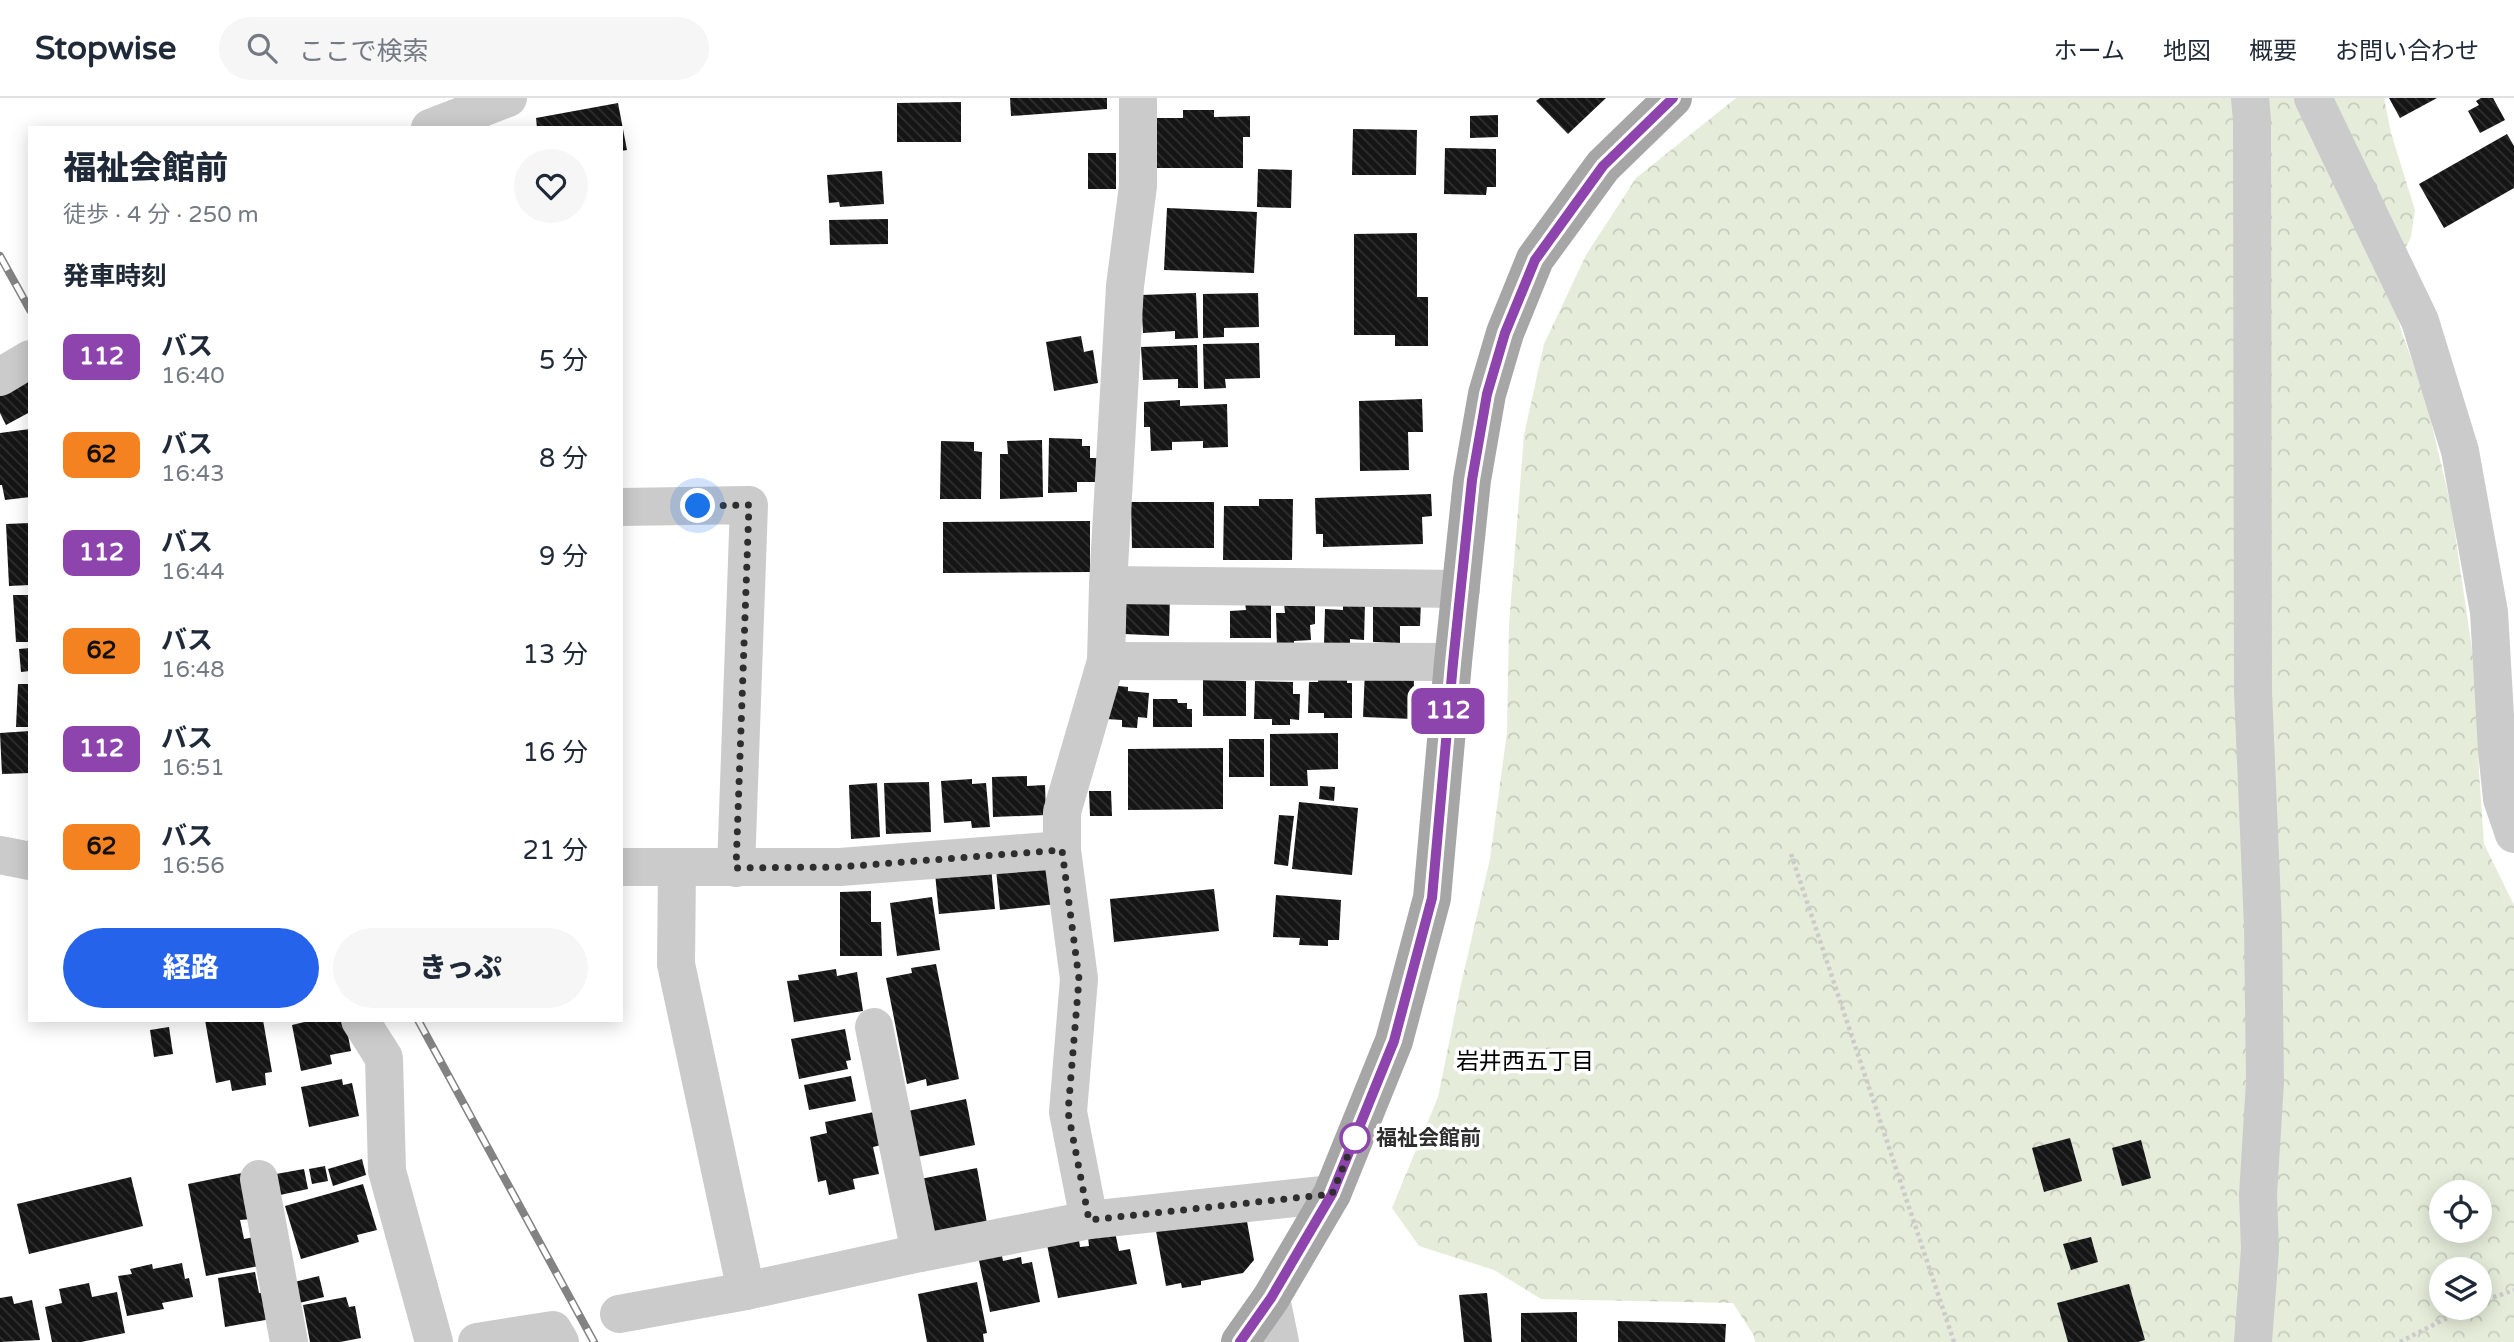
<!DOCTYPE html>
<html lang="ja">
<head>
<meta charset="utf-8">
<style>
  body { margin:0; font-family:"Varela Round","Noto Sans JP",sans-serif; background:#f6f6f7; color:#1f2937; height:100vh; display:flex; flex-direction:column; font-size:26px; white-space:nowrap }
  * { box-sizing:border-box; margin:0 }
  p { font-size:23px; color:#747a83 }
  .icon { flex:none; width:38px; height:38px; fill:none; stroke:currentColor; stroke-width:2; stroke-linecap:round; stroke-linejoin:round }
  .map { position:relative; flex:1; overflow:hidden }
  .details { position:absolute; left:28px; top:28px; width:595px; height:896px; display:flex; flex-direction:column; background:#fff; border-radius:0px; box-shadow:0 4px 18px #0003 }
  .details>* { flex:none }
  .badge { padding:0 14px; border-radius:10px; font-size:24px; line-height:46px }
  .fabs { position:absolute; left:2429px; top:1082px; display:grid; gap:14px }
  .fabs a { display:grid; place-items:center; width:63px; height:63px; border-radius:50%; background:#fff; box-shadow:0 4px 18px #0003; font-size:35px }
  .you { position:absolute; width:35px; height:35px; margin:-18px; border:5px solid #fff; border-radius:50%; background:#1a73e8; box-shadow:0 0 0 10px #1a73e833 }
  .map>.badge { position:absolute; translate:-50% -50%; box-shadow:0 0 0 4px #fff }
  h2 { padding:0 35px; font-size:26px; line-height:63px }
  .round { display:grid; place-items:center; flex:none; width:74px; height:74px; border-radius:37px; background:#f6f6f7 }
  .head { display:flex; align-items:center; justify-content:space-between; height:119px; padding:0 35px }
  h1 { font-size:33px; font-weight:800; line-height:52px }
  .primary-button { display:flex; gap:14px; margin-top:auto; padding:14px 35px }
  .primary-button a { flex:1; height:80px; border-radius:42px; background:#2563eb; color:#fff; font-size:28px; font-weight:800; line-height:80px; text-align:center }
  .primary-button a+a { background:#f6f6f7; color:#1f2937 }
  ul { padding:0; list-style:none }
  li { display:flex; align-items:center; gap:21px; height:98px; padding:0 35px }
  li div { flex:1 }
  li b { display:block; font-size:26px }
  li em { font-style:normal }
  li .badge { min-width:77px; font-weight:700; text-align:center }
  header { display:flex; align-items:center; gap:42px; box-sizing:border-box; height:98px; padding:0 35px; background:#fff; border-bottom:2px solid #e0e1e3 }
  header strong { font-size:33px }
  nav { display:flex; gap:38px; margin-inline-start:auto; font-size:24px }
  .search { width:490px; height:63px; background:#f6f6f7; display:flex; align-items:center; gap:18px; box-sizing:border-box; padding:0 24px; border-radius:38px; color:#747a83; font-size:26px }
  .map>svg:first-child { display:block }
</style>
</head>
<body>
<header>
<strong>Stopwise</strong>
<div class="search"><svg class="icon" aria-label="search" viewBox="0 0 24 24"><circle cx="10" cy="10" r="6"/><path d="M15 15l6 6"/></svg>ここで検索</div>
<nav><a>ホーム</a><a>地図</a><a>概要</a><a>お問い合わせ</a></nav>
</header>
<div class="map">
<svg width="2514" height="1244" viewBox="0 0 2514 1244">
  <defs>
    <pattern id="forest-crowns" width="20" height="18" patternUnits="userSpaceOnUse" patternTransform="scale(1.75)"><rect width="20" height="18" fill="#e5edda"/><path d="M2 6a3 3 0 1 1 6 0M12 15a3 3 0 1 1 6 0" fill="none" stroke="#c5ccbb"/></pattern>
    <pattern id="building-back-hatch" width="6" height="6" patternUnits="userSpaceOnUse" patternTransform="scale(1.75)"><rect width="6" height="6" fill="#151515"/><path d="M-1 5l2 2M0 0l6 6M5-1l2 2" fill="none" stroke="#2f2f2f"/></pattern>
  </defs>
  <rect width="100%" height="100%" fill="#fff"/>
  <path fill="url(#forest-crowns)" fill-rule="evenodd" d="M1736 0H2384L2391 35 2415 112 2411 139 2388 186 2402 235 2425 298 2451 408 2478 592 2479 674 2484 746 2514 807V1244H1755L1754 1238 1733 1205 1541 1201 1494 1172 1419 1148 1392 1110 1438 999 1461 886 1490 761 1507 634 1509 527 1524 337 1544 246 1586 157 1636 80ZM2441 1094H2480V1132H2441ZM2441 1171H2480V1209H2441Z"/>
  <g fill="url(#building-back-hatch)">
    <path d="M1010 0H1107V11L1011 18Z"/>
    <path d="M1540 0H1606L1568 36 1536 3Z"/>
    <path d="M2389 0H2437L2400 20Z"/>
    <path d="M2481 0H2493L2505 22 2480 35 2468 13 2479 7 2476 3Z"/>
    <path d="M961 4V44H897V5Z"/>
    <path d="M618 5 627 52 621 53V30H537L536 20Z"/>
    <path d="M1183 12H1214V19L1250 18V39H1243V70H1157V20H1183Z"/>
    <path d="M1498 17V39L1470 40V18Z"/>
    <path d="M1353 31 1417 32 1416 77H1352Z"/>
    <path d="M2507 36 2514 48V90L2444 130 2419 86Z"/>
    <path d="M1445 50 1496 51V89H1487L1486 97 1444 96Z"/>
    <rect x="1088" y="55" width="28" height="36"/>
    <path d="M1258 71 1292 72 1291 110 1257 109Z"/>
    <path d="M882 73 884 106 840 109 839 104 829 105 827 77Z"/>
    <path d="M1167 110 1257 114 1254 175 1164 172Z"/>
    <path d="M888 121V146L830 147 829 122Z"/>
    <path d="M1417 135V199H1428V248H1395V237H1354V136Z"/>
    <path d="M1196 195 1198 240 1175 241V233L1143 235 1141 197Z"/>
    <path d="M1258 195 1259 229 1224 230V239L1203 240V196Z"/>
    <path d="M1081 238 1084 254 1093 252 1098 285 1054 293 1046 244Z"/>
    <path d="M1259 245 1260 280 1225 281 1226 290 1204 291 1203 246Z"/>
    <path d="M1197 247 1198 290H1178V281L1143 282 1141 249Z"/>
    <path d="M30 281V314L6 327 0 315V297Z"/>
    <path d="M1422 301 1423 334H1408L1409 372 1360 373 1359 303Z"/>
    <path d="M1180 302V308L1227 306 1228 349 1203 350V343L1172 344V352L1151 353 1150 329H1144V304Z"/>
    <path d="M30 331V399L5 402 2 387H0V335Z"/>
    <path d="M1049 340 1082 341V348H1090V360H1099V384H1077V394L1048 395Z"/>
    <path d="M1042 342 1043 399 1000 401V356H1008L1007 343Z"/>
    <path d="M941 343 974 344V353L982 354 981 401H940Z"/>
    <path d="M1431 396 1432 418 1422 419 1423 446 1323 449V436H1316L1315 400Z"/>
    <path d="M1259 401H1293L1292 462H1223L1224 408H1259Z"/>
    <path d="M1131 404H1214V450H1132Z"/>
    <path d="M1090 423V474L943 475V424Z"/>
    <path d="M30 425V487L9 488 6 426Z"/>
    <path d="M13 497H30V544H16Z"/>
    <path d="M1125 499H1170L1169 538 1124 536Z"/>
    <path d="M1373 502 1421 503 1420 528H1400V545L1373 544Z"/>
    <path d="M1315 504V526L1310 527 1311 542 1294 543V549H1277L1276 515H1285L1284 505Z"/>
    <path d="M1343 504 1365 505 1364 542 1350 541V548L1324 547 1325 511 1343 512Z"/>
    <path d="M1245 505H1271V540H1230V513L1246 512Z"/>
    <path d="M30 550V573L21 574 19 551Z"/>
    <path d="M1365 572 1414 582 1413 621 1363 619Z"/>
    <path d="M1318 578 1347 579V585H1352V620H1324V615H1308L1309 584H1318Z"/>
    <path d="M1203 582 1246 583V618H1203Z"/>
    <path d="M1255 583 1293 584V596H1300L1299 622 1290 621V627H1272V621H1254Z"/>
    <path d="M18 586H30V629H16Z"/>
    <path d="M1109 587 1128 589V593L1149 595 1147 620 1138 619 1137 630 1122 629V622L1106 621Z"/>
    <path d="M1153 601H1177L1178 605H1187V611H1192V629H1153Z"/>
    <path d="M30 633V675L2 676 0 635Z"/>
    <path d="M1338 635V671L1307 672 1308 688H1270V636Z"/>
    <rect x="1229" y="641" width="35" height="38"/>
    <path d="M1223 650V711L1128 712V651Z"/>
    <path d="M1027 678V688L1045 687 1046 717 993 719 992 679Z"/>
    <path d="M972 681V686L986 685 990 729 972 730 971 723 944 725 941 683Z"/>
    <path d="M929 684 931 734 886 736 884 685Z"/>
    <path d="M877 685 880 739 851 741 849 687Z"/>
    <path d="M1320 688 1335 689 1334 703 1319 701Z"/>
    <path d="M1089 693H1111L1112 718H1090Z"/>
    <path d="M1299 704 1358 710 1352 777 1292 771Z"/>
    <path d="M1279 717 1294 718 1288 768 1274 766Z"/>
    <path d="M1052 765 1057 806 1000 812 996 771Z"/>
    <path d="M991 769 995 811 939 816 935 775Z"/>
    <path d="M1214 791 1219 833 1114 844 1110 801Z"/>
    <path d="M871 793V824H881L882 858H840V794Z"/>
    <path d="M1276 797 1341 802 1339 842H1328V848L1299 847 1300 840 1273 839Z"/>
    <path d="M932 799 940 852 897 858 890 805Z"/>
    <path d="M936 866 959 981 927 988 926 981 907 986 886 880 912 875 911 870Z"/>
    <path d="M836 871 837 878 857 874 863 913 794 924 787 883 799 882 798 877Z"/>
    <path d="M205 922H263L272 974 265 975 266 987 232 993 230 982 216 985Z"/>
    <path d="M313 922H345L351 953 330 957 332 966 301 973 292 927Z"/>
    <path d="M169 929 173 956 154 959 150 932Z"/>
    <path d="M845 931 851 962 846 963 848 971 799 981 791 941Z"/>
    <path d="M851 978 856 1003 809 1012 804 987Z"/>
    <path d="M342 981 343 987 352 985 359 1018 309 1029 301 989Z"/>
    <path d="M966 1001 975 1047 912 1060 903 1014Z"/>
    <path d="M874 1014 881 1047 873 1049 879 1076 853 1081 855 1091 829 1097 826 1082 818 1084 810 1039 827 1035 825 1024Z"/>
    <path d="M2070 1040 2082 1083 2044 1094 2032 1050Z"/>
    <path d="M2141 1042 2151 1080 2122 1088 2112 1050Z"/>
    <path d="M362 1061 366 1077 333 1088 328 1071Z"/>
    <path d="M325 1068 328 1083 312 1086 309 1071Z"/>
    <path d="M977 1070 987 1125 925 1137 915 1082Z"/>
    <path d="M304 1071 308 1091 280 1097 276 1076Z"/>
    <path d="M242 1075 251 1121 240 1122 244 1141 254 1139 259 1168 206 1178 188 1086Z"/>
    <path d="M131 1079 143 1128 29 1156 17 1106Z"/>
    <path d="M363 1086 377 1132 357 1137 359 1144 301 1161 285 1108Z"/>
    <path d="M1246 1118 1254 1162 1243 1175 1201 1183V1187L1182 1190 1181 1185 1166 1188 1156 1133Z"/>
    <path d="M1115 1134 1119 1153 1130 1151 1137 1186 1058 1200 1046 1142 1078 1136 1080 1149 1089 1148 1088 1139Z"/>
    <path d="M2091 1139 2098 1164 2071 1172 2063 1146Z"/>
    <path d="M1001 1153 1003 1163 1021 1159 1022 1166 1032 1164 1040 1204 990 1214 978 1158Z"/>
    <path d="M182 1165 185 1181 189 1180 193 1199 162 1205 164 1211 127 1218 118 1178 132 1176 130 1171 152 1166 153 1171Z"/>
    <path d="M255 1174 259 1195 267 1194 271 1221 225 1229 218 1180Z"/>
    <path d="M319 1178 324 1199 295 1206 290 1185Z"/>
    <path d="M977 1184 987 1235 983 1236 984 1244H927L918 1196Z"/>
    <path d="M89 1185 92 1199 117 1194 125 1235 81 1244H52L45 1209 62 1205 59 1191Z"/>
    <path d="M2129 1186 2145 1242 2138 1244H2068L2057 1205Z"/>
    <path d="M1487 1195 1492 1244H1464L1459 1197Z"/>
    <path d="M12 1198 14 1206 32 1202 40 1242 0 1244V1200Z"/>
    <path d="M346 1199 349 1209 355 1208 361 1240 340 1244H310L303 1207Z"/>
    <path d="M1577 1214V1244H1521V1215Z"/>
    <path d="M1618 1223 1726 1226 1725 1244H1618Z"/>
  </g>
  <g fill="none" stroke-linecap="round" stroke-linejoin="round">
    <g stroke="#cbcbcb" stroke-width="4.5" stroke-dasharray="3.5 3.5" stroke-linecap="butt">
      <path d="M1791 756 1954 1244"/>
      <path d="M2480 1204 2514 1192"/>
      <path d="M2400 1244 2468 1209"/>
    </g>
    <g stroke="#cbcbcb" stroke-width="38">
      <path d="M2250 0 2252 22 2253 593 2263 828 2265 984 2258 1097 2260 1151 2253 1244"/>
      <path d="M2313 0 2420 223 2460 353 2489 514 2497 652 2502 701 2514 736"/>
      <path d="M430 30 508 0"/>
      <path d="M0 279 30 261"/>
      <path d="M621 409 749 407 736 770"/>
      <path d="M1108 487 1461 491"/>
      <path d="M1106 563 1453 564"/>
      <path d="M0 757 30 763"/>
      <path d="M621 769H840L1062 752"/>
      <path d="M677 770 676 866 746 1193"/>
      <path d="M360 922 384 960 387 1073 434 1244"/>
      <path d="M874 929 920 1155"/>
      <path d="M259 1081 289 1244"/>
      <path d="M1089 1122 1068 1014 1079 881 1062 752V714L1106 563 1108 487 1125 188 1138 88V0"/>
      <path d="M1271 1200 1280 1244"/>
      <path d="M619 1216 746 1193 920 1155 1089 1122 1332 1096"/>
      <path d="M477 1244 553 1232 560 1244"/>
    </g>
    <path stroke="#a6a6a6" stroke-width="38" d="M1240 1244 1271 1200 1332 1096 1394 943 1432 800 1453 564 1472 382 1487 296 1505 235 1535 161 1603 68 1673 0"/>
    <g stroke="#838383" stroke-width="8">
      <g id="rail">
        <path d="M0 158 30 212"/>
        <path d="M418 922 594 1244"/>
      </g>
    </g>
    <use href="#rail" stroke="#fff" stroke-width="5" stroke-dasharray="16" stroke-linecap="butt"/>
  </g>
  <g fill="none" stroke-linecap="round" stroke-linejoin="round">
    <g stroke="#fff" stroke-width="16">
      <path id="line" d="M1240 1244 1271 1200 1332 1096 1394 943 1432 800 1453 565 1472 382 1487 296 1505 235 1535 162 1603 68 1673 0"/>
    </g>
    <use href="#line" stroke="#8e44ad" stroke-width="10"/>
    <path stroke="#2e2e2e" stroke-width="7" stroke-dasharray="0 12.6" d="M698 408 749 407 736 770 839 769 1062 752 1079 881 1068 1014 1089 1122 1332 1096 1355 1040"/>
  </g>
  <circle fill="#fff" stroke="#8e44ad" stroke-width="3.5" cx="1355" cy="1040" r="14"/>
  <g text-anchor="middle" stroke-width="7" stroke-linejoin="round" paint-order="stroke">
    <g font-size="21" font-weight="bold" fill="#2e2e2e" stroke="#fff" text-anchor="start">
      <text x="1376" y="1047">福祉会館前</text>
    </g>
    <g font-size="23" fill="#000" stroke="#fff">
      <text x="1525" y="971">岩井西五丁目</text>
    </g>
  </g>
</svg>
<div class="fabs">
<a><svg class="icon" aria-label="locate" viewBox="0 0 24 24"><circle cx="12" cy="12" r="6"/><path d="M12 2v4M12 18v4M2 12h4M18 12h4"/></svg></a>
<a><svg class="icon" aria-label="layers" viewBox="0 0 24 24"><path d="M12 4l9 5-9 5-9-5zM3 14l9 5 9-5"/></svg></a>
</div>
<div class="you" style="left:698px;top:408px"></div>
<b class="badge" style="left:1448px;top:613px;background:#8e44ad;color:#fff">112</b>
<section class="details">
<div class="head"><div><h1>福祉会館前</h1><p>徒歩 · 4 分 · 250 m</p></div><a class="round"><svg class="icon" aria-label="heart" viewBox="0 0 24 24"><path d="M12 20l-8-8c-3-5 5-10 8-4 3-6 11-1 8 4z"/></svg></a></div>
<h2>発車時刻</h2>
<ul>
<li><span class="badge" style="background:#8e44ad;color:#fff">112</span><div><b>バス</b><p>16:40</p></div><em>5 分</em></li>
<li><span class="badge" style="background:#f58220;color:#111">62</span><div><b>バス</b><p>16:43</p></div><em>8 分</em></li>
<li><span class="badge" style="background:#8e44ad;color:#fff">112</span><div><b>バス</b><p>16:44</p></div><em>9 分</em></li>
<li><span class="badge" style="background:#f58220;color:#111">62</span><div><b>バス</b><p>16:48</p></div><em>13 分</em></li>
<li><span class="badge" style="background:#8e44ad;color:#fff">112</span><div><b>バス</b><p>16:51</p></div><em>16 分</em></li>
<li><span class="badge" style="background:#f58220;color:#111">62</span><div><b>バス</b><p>16:56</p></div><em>21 分</em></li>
</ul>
<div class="primary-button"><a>経路</a><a>きっぷ</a></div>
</section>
</div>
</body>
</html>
